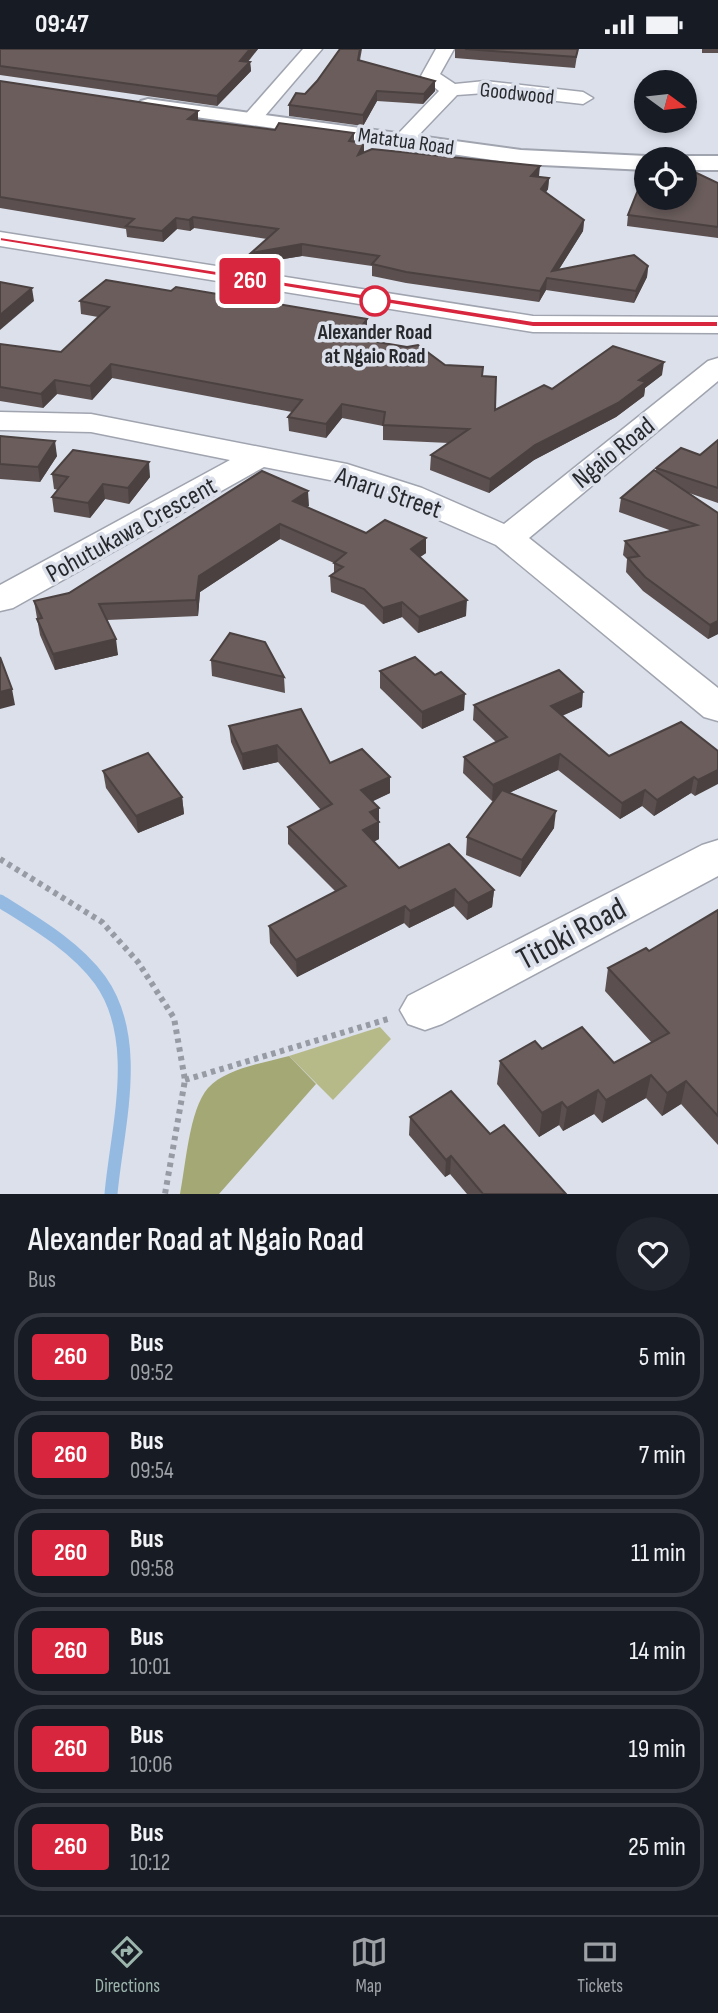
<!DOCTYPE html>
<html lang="en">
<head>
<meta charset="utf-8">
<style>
  body { margin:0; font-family:"Sofia Sans Condensed",sans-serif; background:#20242c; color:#f1f3f6; height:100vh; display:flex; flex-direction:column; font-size:26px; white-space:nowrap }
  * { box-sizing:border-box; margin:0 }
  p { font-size:23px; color:#9ea1a6 }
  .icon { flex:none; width:38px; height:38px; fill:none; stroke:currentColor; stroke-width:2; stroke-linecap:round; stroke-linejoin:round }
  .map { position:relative; height:1145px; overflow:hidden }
  .details { display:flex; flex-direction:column; background:#171b24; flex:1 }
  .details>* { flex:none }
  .badge { padding:0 14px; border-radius:5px; font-size:24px; line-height:46px }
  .needle { width:46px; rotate:105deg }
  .controls { position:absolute; left:634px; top:21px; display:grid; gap:14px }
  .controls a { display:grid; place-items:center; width:63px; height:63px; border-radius:50%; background:#171b24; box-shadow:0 4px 10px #0003; font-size:35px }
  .map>.badge { position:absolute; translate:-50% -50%; box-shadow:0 0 0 4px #fff }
  .round { display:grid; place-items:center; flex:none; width:74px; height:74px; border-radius:37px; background:#20242c }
  .head { display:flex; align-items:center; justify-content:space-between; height:119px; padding:0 28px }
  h1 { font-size:33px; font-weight:600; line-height:52px }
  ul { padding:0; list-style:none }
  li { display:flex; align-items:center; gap:21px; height:88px; margin:0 14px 10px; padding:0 14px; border:4px solid #363941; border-radius:28px }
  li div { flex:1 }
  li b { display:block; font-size:26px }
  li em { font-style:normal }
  li .badge { min-width:77px; font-weight:700; text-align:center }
  .status { display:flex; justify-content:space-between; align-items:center; height:49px; padding:0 35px; background:#171b24; direction:ltr }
  .status svg { height:19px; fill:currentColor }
  .tabs { display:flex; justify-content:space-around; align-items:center; height:98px; border-top:2px solid #363941; background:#171b24; font-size:19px; color:#9ea1a6 }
  .tabs a { display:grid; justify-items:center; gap:4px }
  .tabs .on { color:#9cb5ac }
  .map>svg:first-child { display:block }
</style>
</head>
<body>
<div class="status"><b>09:47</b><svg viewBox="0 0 49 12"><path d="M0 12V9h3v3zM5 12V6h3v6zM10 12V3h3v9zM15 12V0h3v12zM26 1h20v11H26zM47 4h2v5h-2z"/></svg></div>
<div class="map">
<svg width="718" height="1145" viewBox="0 0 718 1145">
  <rect width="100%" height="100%" fill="#dbe0eb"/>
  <path fill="#b6ba89" d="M380 978 391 990 333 1051 289 1007Z"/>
  <path fill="#a4a875" d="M289 1007 316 1035 219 1145H180C186 1116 189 1061 208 1039 226 1019 264 1014 289 1007Z"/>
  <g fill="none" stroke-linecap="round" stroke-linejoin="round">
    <path stroke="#95bae2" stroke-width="13" d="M0 852C35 874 75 897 100 931 143 991 117 1078 111 1145"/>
    <g stroke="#a0a4af" stroke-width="3">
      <g id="street">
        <path d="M303 0H322L258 75H244L241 71 244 67Z"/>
        <path d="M436 0H454L440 25 455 35 485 32 583 43 593 49 583 55 485 44 457 46 410 95H396L392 91 396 87 439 42 421 27Z"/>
        <path d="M0 183 533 267 718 268V284L533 283 0 197Z"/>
        <path d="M718 309V332L529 489 718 639V672L704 668 496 496 398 453 340 433 264 418 13 559 0 562V536L230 411 91 383 0 381V363L91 365 347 415 422 439 504 475 708 312Z"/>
        <path d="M718 791V827L442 975 425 981 408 975 400 961 408 947 702 796Z"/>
      </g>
    </g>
    <g stroke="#a0a4af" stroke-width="4">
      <g id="secondary">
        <path d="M148 50 521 101 646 107 655 110H646V121L521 115 141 60 138 56 141 52Z"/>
        <path d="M684 107H718V121H684V110H675Z"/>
      </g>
    </g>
    <g stroke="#979ba4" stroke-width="6" stroke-dasharray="4.5 4.5" stroke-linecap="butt">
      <path d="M0 810 102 873 138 913 174 969 185 1031 165 1145"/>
      <path d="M185 1031 388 970"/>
    </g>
    <use href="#street" fill="#fff" fill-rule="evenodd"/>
    <use href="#secondary" fill="#fff" fill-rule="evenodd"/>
  </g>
  <g fill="#5b504f">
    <path d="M0 0H258L248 13H250L251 22 217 57 0 26V28Z"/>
    <path d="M340 0H362L360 11 435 42 423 55 377 52 363 77 289 67V56L305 45 317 32Z"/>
    <path d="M455 0H578L575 19 455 9Z"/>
    <rect x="702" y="0" width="16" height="4"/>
    <path d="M0 32 198 62V71L275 81 354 84V93L364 103 549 129 548 140 546 143 584 171 583 182 559 220 648 217 647 228 634 254 546 241 539 253 406 234 372 227V217L302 207 252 215 267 190 194 179 190 182 177 180 163 193 127 188 126 180 0 159Z"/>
    <path d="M718 134V189L627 177 628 166 646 149Z"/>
    <path d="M80 252 367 284 362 291 482 327 495 361 552 340 662 326 645 339 644 347 616 368 534 411 489 444 430 421 431 406 449 394 383 391V377L342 369 326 389 289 382 288 368 292 363 112 329 92 351 57 345 43 359 0 352V295L61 303 98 268 81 265Z"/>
    <path d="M0 387 57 407 40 433 0 430Z"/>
    <path d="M718 391V454L689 444 718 464V585L708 590 643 542 626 523 627 510 623 506 625 492 672 482 619 463 621 449 656 422V419L700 406Z"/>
    <path d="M52 425 150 428 129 455 105 450 90 469 54 463 52 448 58 441 54 440Z"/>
    <path d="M309 457 307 458 366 484 426 504 420 508 466 567 418 584 402 568 383 575 364 556 331 543 330 527 334 524V514L280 490 200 543 198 567 107 571 118 606 55 621 40 586 34 552 69 544Z"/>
    <path d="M211 611 284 628 285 644 212 627Z"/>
    <path d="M380 622 435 626 464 661 422 680 380 639Z"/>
    <path d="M474 656 582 658 562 667 609 707 718 702 695 747 691 744 654 767 642 757 620 770 558 721 509 744 554 779 520 828 466 806 467 788 496 750 492 752 463 724 464 708 496 693 473 671Z"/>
    <path d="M229 677 330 714 390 728V744L372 752 379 759V790L373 793 399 819 494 841 492 858 467 871 454 857 409 879 404 874 297 928 270 894 269 877 336 843 288 795V778L321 761 278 713 243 721 231 693Z"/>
    <path d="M103 722 182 748 184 765 138 784 106 739Z"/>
    <path d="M718 861V1096L681 1055 662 1067 646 1049 602 1074 594 1065 563 1082 559 1076 539 1088 497 1035 500 1012 542 1000 614 1014 652 994 605 942 608 919 649 902Z"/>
    <path d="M410 1068 490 1085 566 1145H467L450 1125 445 1128 409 1086Z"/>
  </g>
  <g fill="#4a4140">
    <path d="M250 0H258L240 21V12Z"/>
    <path d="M250 13 251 22 217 57V47Z"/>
    <path d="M435 32V42L423 55 424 45Z"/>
    <path d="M377 42V52L363 77V66Z"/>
    <path d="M198 62V72L188 70Z"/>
    <path d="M364 94V104L358 106Z"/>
    <path d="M540 117 539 127H531Z"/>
    <path d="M549 129 548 140 541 151V140Z"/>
    <path d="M193 168 194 179 190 182 189 171Z"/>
    <path d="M176 169 177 180 163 193 162 182Z"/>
    <path d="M584 171 583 182 553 230 552 222Z"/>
    <path d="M302 195V207L252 215 251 204Z"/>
    <path d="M648 217 647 228 634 254 636 242Z"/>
    <path d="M547 229 546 241 539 253 540 242Z"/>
    <path d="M32 239 34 252 0 281V266Z"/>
    <path d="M367 270V284L353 303V289Z"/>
    <path d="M664 313 662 326 645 339 644 347 616 368 534 411 489 444 490 430 535 396 639 331Z"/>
    <path d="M111 315 112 329 92 351 90 337Z"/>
    <path d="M55 331 57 345 43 359 41 345Z"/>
    <path d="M342 355V369L326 389V375Z"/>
    <path d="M55 392 57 407 40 433 38 418Z"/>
    <path d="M149 413 150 428 129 455 128 439Z"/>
    <path d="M103 435 105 450 90 469 88 454Z"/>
    <path d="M308 442 309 457 293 467V452Z"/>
    <path d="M280 475V490L200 543 198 567 196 551 199 527Z"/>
    <path d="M426 489V504L410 515 411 500Z"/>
    <path d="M467 551 466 567 418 584 419 568Z"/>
    <path d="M402 553V568L383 575V559Z"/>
    <path d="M718 572V585L708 590 710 576Z"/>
    <path d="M116 590 118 606 55 621 53 605Z"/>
    <path d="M12 640 15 656 0 660V643Z"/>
    <path d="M583 643 582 658 549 672 551 657Z"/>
    <path d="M465 645 464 661 422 680V663Z"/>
    <path d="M277 696 278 713 243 721 242 705Z"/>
    <path d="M560 705 558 721 492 752 493 736Z"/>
    <path d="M718 721V735L695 747 698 731Z"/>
    <path d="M390 728V744L361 758V741Z"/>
    <path d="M694 728 691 744 654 767 657 751Z"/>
    <path d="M645 741 642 757 620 770 622 754Z"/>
    <path d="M182 748 184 765 138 784 136 767Z"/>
    <path d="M379 759V790L363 798V781L370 763Z"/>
    <path d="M556 762 554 779 520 828 522 811Z"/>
    <path d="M455 840 454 857 409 879 410 862Z"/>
    <path d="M494 841 492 858 467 871 468 854Z"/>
    <path d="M405 857 404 874 297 928 296 911Z"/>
    <path d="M651 1026 646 1049 602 1074 606 1051Z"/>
    <path d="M686 1032 681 1055 662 1067 667 1044Z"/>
    <path d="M598 1041 594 1065 563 1082 567 1059Z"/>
    <path d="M562 1053 559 1076 539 1088 542 1064Z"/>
    <path d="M451 1107 450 1125 445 1128 446 1111Z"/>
  </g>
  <g fill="#6a5d5c" stroke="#4a4140" stroke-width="2">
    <path d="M0 0H250L240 12 250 13 217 47 0 17Z"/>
    <path d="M340 0H360L358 11 435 32 424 45 377 42 363 66 289 56 296 44 305 45 317 32Z"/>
    <path d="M465 0H578L576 8Z"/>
    <path d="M0 32 198 62 188 70 275 81 279 74 354 84 349 92 364 94 358 106 372 100 540 117 531 127 549 129 541 140 584 171 552 222 634 206 648 217 636 242 547 229 540 242 406 223 372 215 379 207 302 195 251 204 278 180 193 168 189 171 176 169 162 182 126 177 134 170 0 148Z"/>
    <path d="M684 118 718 134V178L628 166 642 131 646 132V149H684Z"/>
    <path d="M106 231 171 242 176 238 367 270 353 289 407 298 418 296 445 316 483 318 482 327 496 328 495 361 544 336 552 340 613 297 664 313 639 331 646 333 618 354 535 396 490 430 431 406 469 380 383 376 385 363 342 355 326 375 288 368 302 351 111 315 90 337 55 331 41 345 0 338V295L61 303 109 258 80 252Z"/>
    <path d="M0 233 32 239 0 266Z"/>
    <path d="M0 387 55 392 38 418 0 415Z"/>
    <path d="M718 391V439L656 419 681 399 700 406Z"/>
    <path d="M73 401 149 413 128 439 103 435 88 454 52 448 68 428 52 425Z"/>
    <path d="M654 421 718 464V572L710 576 645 528 628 509 639 507 625 492 697 476 621 449Z"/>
    <path d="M262 422 308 442 293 452 366 484 385 471 426 489 411 500 467 551 419 568 402 553 383 559 364 540 330 527 343 518 334 514 346 504 280 475 199 527 196 551 99 555 116 590 53 605 37 570 42 569 34 552 69 544Z"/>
    <path d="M230 584 265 593 284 628 211 611Z"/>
    <path d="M0 608 12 640 0 643Z"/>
    <path d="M415 608 435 626 441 623 465 645 422 663 380 622Z"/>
    <path d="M559 621 583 643 551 657 609 707 681 673 718 702V721L698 731 694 728 657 751 645 741 622 754 560 705 493 736 464 708 507 688 474 656Z"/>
    <path d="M301 660 330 714 362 700 390 728 361 741 379 759 370 763 379 773 363 781 399 819 449 795 494 841 468 854 455 840 410 862 405 857 296 911 269 877 346 837 288 778 332 755 277 696 242 705 229 677Z"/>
    <path d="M148 704 182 748 136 767 103 722Z"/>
    <path d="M502 741 556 762 522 811 467 788Z"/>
    <path d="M718 861V1067L686 1032 667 1044 651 1026 606 1051 598 1041 567 1059 562 1053 542 1064 500 1012 535 992 542 1000 582 978 614 1014 669 984 608 919 646 899 649 902Z"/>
    <path d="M451 1042 490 1085 504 1076 566 1145H483L451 1107 446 1111 410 1068Z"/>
  </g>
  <path fill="#d7263d" stroke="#fff" stroke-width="2" d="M0 188 533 272H718V278H533L0 192Z"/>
  <circle fill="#fff" stroke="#d7263d" stroke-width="3.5" cx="375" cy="252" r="14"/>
  <g text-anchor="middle" stroke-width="7" stroke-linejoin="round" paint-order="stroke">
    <g font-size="21" fill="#27292d" stroke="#dbe0eb">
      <text transform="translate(517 44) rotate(6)" y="7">Goodwood</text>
      <text transform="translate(406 92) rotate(8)" y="7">Matatua Road</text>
    </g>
    <g font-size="21" font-weight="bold" fill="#27292d" stroke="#dbe0eb">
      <text x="375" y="290">Alexander Road<tspan x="375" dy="24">at Ngaio Road</tspan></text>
    </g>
    <g font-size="26" fill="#27292d" stroke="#dbe0eb">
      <text transform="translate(613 403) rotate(-39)" y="9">Ngaio Road</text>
      <text transform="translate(389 443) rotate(19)" y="9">Anaru Street</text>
      <text transform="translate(131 480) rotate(-29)" y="9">Pohutukawa Crescent</text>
    </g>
    <g font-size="32" fill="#27292d" stroke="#dbe0eb">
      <text transform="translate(571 884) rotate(-28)" y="11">Titoki Road</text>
    </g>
  </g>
</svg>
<div class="controls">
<a><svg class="needle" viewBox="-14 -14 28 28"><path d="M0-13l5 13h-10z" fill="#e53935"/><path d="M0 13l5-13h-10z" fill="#9ea1a6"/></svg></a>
<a><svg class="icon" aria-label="locate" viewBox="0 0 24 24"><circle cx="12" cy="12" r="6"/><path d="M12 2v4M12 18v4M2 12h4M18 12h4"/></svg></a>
</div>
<b class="badge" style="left:250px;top:232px;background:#d7263d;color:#fff">260</b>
</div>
<section class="details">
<div class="head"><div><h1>Alexander Road at Ngaio Road</h1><p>Bus</p></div><a class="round"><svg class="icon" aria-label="heart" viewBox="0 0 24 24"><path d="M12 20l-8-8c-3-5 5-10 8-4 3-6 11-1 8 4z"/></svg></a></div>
<ul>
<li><span class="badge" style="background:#d7263d;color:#fff">260</span><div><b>Bus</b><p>09:52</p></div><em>5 min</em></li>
<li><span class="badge" style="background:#d7263d;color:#fff">260</span><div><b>Bus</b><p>09:54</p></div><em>7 min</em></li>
<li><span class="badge" style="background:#d7263d;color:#fff">260</span><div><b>Bus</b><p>09:58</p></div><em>11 min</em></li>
<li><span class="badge" style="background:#d7263d;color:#fff">260</span><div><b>Bus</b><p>10:01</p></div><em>14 min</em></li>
<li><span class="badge" style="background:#d7263d;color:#fff">260</span><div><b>Bus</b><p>10:06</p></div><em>19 min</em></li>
<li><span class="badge" style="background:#d7263d;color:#fff">260</span><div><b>Bus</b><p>10:12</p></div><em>25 min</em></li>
</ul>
</section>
<nav class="tabs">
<a class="on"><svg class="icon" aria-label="directions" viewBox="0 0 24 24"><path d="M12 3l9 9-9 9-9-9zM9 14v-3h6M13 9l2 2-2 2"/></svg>Directions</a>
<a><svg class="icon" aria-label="map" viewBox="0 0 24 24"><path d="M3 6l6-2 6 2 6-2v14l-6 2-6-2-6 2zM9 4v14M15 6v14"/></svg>Map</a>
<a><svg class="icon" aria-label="tickets" viewBox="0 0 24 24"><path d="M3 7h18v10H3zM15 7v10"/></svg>Tickets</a>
</nav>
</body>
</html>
